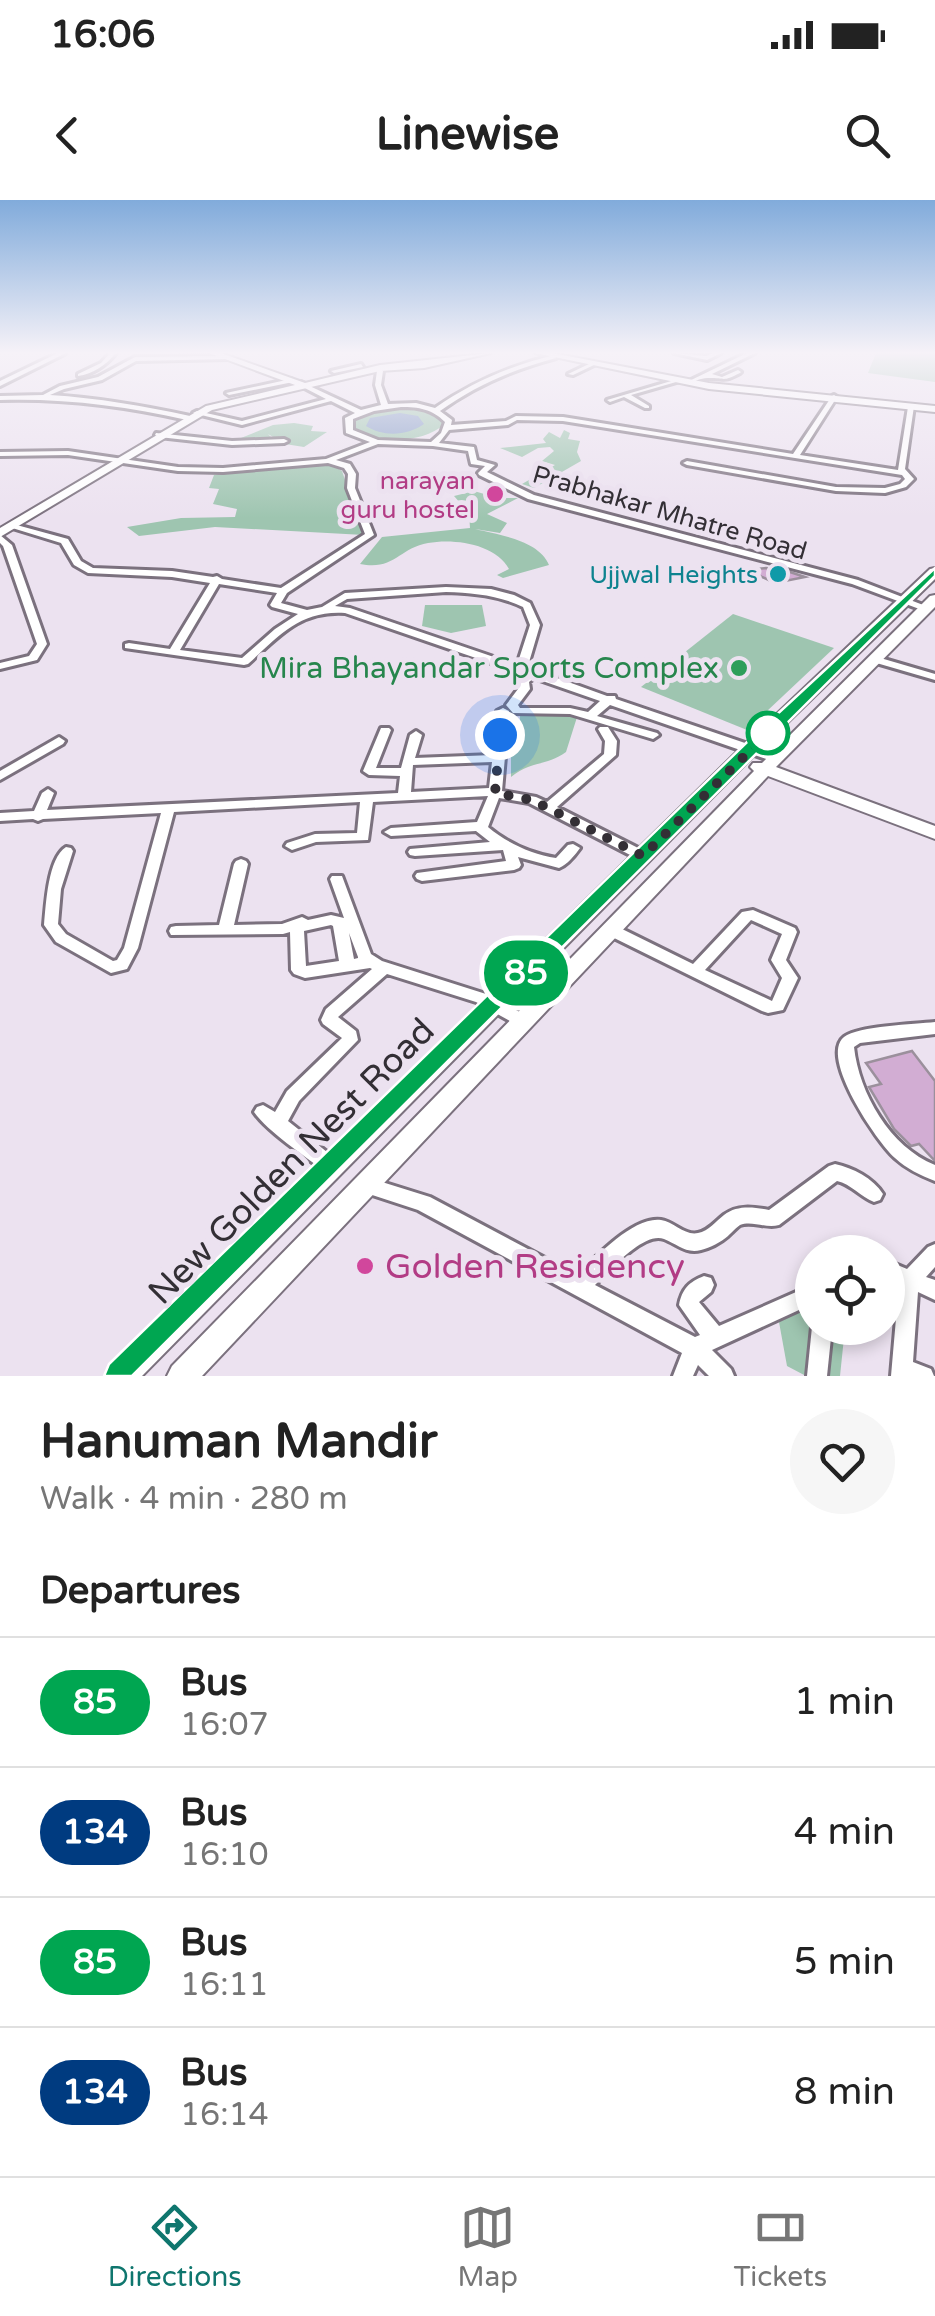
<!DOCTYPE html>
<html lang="en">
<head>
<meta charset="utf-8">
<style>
  body { margin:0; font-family:"Varela Round",sans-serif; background:#f6f6f6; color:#222; height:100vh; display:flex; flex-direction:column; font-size:38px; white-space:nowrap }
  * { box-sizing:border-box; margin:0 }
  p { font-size:32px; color:#767676 }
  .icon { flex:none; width:55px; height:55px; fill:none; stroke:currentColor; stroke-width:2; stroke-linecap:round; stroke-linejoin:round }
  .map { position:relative; height:1176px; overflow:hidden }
  .sheet { display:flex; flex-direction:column; background:#fff; flex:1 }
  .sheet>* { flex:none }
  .badge { padding:0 20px; border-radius:32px; font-size:35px; line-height:65px }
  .tools { position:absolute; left:795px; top:1035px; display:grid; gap:20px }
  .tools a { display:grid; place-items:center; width:110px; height:110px; border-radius:50%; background:#fff; box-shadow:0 5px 15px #0003; font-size:50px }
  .you { position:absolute; width:50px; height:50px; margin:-25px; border:8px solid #fff; border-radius:50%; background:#1a73e8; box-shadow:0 0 0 15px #1a73e833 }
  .map>.badge { position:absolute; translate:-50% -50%; box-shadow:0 0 0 5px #fff }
  h2 { padding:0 40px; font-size:38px; line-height:90px }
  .round { display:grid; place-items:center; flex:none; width:105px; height:105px; border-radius:52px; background:#f6f6f6 }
  .headline { display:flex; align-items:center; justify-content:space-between; height:170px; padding:0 40px }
  h1 { font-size:48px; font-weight:700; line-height:75px }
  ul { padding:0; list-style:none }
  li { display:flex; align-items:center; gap:30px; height:130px; padding:0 40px; border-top:2px solid #e0e0e0 }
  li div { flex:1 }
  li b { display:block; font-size:38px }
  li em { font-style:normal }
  li .badge { min-width:110px; font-weight:700; text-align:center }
  .status { display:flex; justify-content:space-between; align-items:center; height:70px; padding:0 50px; background:#fff; direction:ltr }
  .status svg { height:28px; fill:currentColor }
  header { display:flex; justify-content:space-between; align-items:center; height:130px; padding:0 40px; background:#fff; font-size:45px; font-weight:700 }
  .tabs { display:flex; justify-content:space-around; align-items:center; height:140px; border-top:2px solid #e0e0e0; background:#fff; font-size:28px; color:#767676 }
  .tabs a { display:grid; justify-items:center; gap:5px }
  .tabs .on { color:#0f766e }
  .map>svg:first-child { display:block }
</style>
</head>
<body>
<div class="status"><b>16:06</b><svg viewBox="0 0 49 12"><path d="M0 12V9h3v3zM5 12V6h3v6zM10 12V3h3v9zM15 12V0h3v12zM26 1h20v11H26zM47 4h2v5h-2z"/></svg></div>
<header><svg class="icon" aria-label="back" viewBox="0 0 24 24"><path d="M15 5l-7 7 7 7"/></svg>Linewise<svg class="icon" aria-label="search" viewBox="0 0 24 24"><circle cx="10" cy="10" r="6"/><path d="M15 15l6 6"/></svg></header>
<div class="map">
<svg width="935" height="1176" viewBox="0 0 935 1176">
  <rect width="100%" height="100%" fill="#ece2f0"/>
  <g fill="#9ec5b0">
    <path d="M876 153H935V182L868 173Z"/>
    <path d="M401 206 428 210 444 219 445 224C420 245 378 243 350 229L353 217Z"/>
    <path d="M294 223 313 226 311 231 327 232 304 247 285 244 268 234 274 240 231 242 273 225Z"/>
    <path d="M564 230 570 233 568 239 580 241 577 252 581 261 534 288 522 284 555 265 542 261 554 251 550 247 538 248 522 257 500 248 546 243 543 239 549 232 560 238Z"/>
    <path d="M331 264 342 271 364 335 215 327 139 336 127 327 181 318 235 317 237 309 213 304 219 289 209 288 214 275Z"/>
    <path d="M474 291 498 298H518L487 314 507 323 500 333 475 329C499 335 539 340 549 365L503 378 497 375 509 369C496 344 454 338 428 343 399 348 394 371 360 364L382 337 470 328 469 313 454 296Z"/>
    <path d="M425 405H482L486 426 451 433 422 426Z"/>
    <path d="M733 414 834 448 747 530 641 487Z"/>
    <path d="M520 508 578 514 566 552C547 566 530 561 511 577V552L520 550Z"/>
    <path d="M777 1111H812V1128H845L840 1176H806L787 1166Z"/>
  </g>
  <path fill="#879dc7" d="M400 213 418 216 424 224C407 236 383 237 366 226L370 218Z"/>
  <g fill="#d2add3" stroke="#9b909c" stroke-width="2.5">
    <path d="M766 368 784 370 805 377 775 383 747 370Z"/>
    <path d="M912 851 935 881V961L919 944 911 946 894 929 869 887 881 884 866 863Z"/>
  </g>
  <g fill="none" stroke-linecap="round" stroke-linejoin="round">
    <g stroke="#7b717e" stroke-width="6">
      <g id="street">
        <path d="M58 153H66L0 186V181Z"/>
        <path d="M110 153H116C106 165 93 174 78 176V174L101 163Z"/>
        <path d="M674 153 706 156 713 153H721L707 160Z"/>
        <path d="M747 153H755L712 174 722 177 738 170 741 172 740 173C722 182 727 178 709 178 701 177 694 183 687 182Z"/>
        <path d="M554 155 556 158C514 169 476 185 440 211L452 220 451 225 506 221 516 216 563 217 793 254 832 196 834 195 837 197 800 255 898 270 908 207 914 206 905 269 914 279 906 287 885 293 836 291 687 265 683 263 687 261 836 287 885 288 900 284 905 279 902 275 563 221 517 220 508 225 449 230 439 243 474 247 477 260 495 265 487 272 534 295 858 380 931 408 930 410H922L852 384 528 299 479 275 478 273 485 266 471 264 468 251 433 246 378 244 336 260 350 264 356 274 355 288 374 335 287 393 281 403 307 410 322 407 345 393 446 387 491 389 514 395 530 403 540 425 527 469 538 471 607 496H615L616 499 780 555 782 558 780 561H772L610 505 597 516 657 533 659 535 653 539 570 514 513 513 506 505 518 489 519 481 525 475 345 413C300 410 279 436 248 464L244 465 125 448V444L129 443 170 449 210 383 172 377 88 373 74 365 61 343 9 327 13 324 68 339 81 361 93 368 172 371 213 377 217 376 222 379 281 388 365 334 347 288 348 274 344 268 328 263 223 272 178 271 68 255 0 256V252L68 251 178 267 223 268 326 259 370 242 346 233 345 218 355 213 331 201 242 225 193 213 197 211 242 221 326 199 299 185 298 184 301 182 361 210 381 205 375 185 377 171 380 169 383 171 381 185 388 204 416 203 435 208C472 182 510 166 554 155ZM401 207C419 207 432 209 445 222L441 233 431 242 378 240 353 230V219L374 211ZM219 384 277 393 270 405 272 407 298 414 275 429 242 458 180 450ZM446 392C473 393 498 395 523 407L530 425 517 465 350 408 335 406 347 399ZM534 478 600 501 588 512 570 508H520L518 505 530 489 529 482Z"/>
        <path d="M226 156 228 159 136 161 102 180 64 189 50 195C98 198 144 206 190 216L191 218 187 220C125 206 64 198 0 200V196L43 195 60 186 98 177 135 157Z"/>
        <path d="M591 163 596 164 573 175 568 174Z"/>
        <path d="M361 164 363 167 334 173 331 171Z"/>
        <path d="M291 179 294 181 293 182 229 195 226 193Z"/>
        <path d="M678 179 683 180 631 195 649 206V208H645L624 197 610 202 607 200Z"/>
        <path d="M156 233 232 241 284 239 288 241 284 243 232 245 159 237 155 235Z"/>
        <path d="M0 335 12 345 47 444 37 460 0 469V463L29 456 37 444 3 346 0 343Z"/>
        <path d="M877 457 935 474V480L873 462 872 460Z"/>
        <path d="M503 508 509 511 502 591 536 597 547 602 604 554 605 541 598 529 600 527H608L617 541 616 555 557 607 648 653 650 656 648 659H638L529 603 499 598 488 627C507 643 531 654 556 658L568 645 573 644 580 648C575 655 567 665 559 668L518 657 521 665 519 668 514 670 422 681 417 679 415 676 417 673 506 661 503 650 415 656 410 655 408 652 410 649 490 642 476 631 391 636 384 632 391 628 477 622 488 596 373 602 368 640 316 642 292 650 285 646 287 643 315 634 357 633 360 602 174 612 138 748 127 769 111 773 56 742 44 725C46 704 48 658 66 647L71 648 73 651 61 689 58 724 66 734 113 761 117 760 124 748 161 613 43 619 38 621 33 619 0 621V613L34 611 42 593 48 589 54 593 47 610 398 593 400 576 369 575 363 571 381 528H389L391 530 376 568H401L410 535 416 531 422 535 415 558 493 555 497 511ZM492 562 489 588 411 592 413 565Z"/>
        <path d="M59 537 65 541 63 544 0 580V571Z"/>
        <path d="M241 659 246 661 248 664 234 725 282 724 302 717 308 720 331 715 344 718 330 679 332 676H342L371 754 382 761 486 794 529 817 531 821 529 825 523 827 517 825 476 802 387 774 338 817 356 831 358 840 299 901 288 921 337 960 340 966 337 972 331 974 325 972C304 955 268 932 254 912L257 907 263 905 275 912 287 891 342 838 323 824 321 820 326 809 372 769 370 768 305 778 294 774 291 770 290 732 283 734 171 735 169 731 171 727 176 726 219 725 234 664 236 661ZM331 725 333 726 339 761 306 766 304 731ZM349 733 358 757V758L354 759Z"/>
        <path d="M753 710 795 728 797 732 786 760 798 778 783 810 768 813 762 811 606 734 604 730 606 726H616L693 764 742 712ZM751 720 782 734 771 760 782 778 772 801 705 770Z"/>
        <path d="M935 822V834L860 843 854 847C859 893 890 947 935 965V981C920 975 907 969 895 958 877 942 819 857 844 837 858 826 915 824 935 822Z"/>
        <path d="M835 964C853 968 873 978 883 994L880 1000 874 1002C861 997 851 984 837 981L779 1025C766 1029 752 1020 740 1025 737 1027 730 1034 728 1036 721 1042 710 1048 701 1050 686 1054 677 1044 664 1039 644 1031 609 1071 595 1085L695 1137 700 1135 679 1105C682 1089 689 1082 704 1076L711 1078 714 1085 711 1092 699 1102 719 1126 812 1085V1104L712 1150 731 1169 734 1176H709L698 1165 693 1176H673L682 1153 418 1010 360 991 357 985 360 979 366 977 430 997 577 1075C596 1057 634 1016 661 1020 674 1022 685 1036 698 1033 709 1031 716 1021 724 1015 737 1005 753 1007 769 1010L829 966Z"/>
        <path d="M935 1044V1067L926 1077 935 1080V1100L918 1092 913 1162 931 1169 934 1176H891L899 1084 888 1079V1061L907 1069 928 1047Z"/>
        <path d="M812 1127 832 1128 827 1176H807Z"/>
      </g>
    </g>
    <g stroke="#7b717e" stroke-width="4">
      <g id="secondary">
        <path d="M209 153H221L305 183 380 165 491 153 424 168 380 171 212 210 0 337V328L206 206 295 185Z"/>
        <path d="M535 153H552L709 183 935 206V212L709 189Z"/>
        <path d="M935 368V379L757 552 142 1176H106L111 1166 745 544 930 369Z"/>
        <path d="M935 395V407L776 567 935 626V639L768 576 202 1176H167L172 1166 754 571 750 567 753 563H762L930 396Z"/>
      </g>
    </g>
    <use href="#street" fill="#fff" fill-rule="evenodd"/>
    <use href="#secondary" fill="#fff" fill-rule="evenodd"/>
  </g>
  <linearGradient id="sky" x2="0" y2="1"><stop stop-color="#81abdb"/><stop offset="0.48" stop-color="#f6f2f8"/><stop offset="1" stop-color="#f6f2f8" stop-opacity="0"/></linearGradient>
  <rect width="935" height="318" fill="url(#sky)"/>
  <path fill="#00a651" stroke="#fff" stroke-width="2.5" d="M935 368V376L758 552 132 1176H104L109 1164 745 544Z"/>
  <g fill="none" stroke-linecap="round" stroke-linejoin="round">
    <path stroke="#332f35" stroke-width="10" stroke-dasharray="0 18" d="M500 535 495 593 532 600 643 656 779 522 768 533"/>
  </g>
  <g fill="#d1479c" stroke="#ece2f0" stroke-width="4">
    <circle cx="495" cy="294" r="10"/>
    <circle cx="365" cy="1066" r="10"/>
  </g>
  <circle fill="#0f9aa8" stroke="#ece2f0" stroke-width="4" cx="778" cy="374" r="10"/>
  <circle fill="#2e9e5b" stroke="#ece2f0" stroke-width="4" cx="739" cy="468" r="10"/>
  <circle fill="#fff" stroke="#00a651" stroke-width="5" cx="768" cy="533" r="20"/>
  <g text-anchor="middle" stroke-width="10" stroke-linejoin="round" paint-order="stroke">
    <g font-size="25" fill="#b23c85" stroke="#ece2f0" text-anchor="end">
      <text x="475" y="289">narayan<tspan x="475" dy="29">guru hostel</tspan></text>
    </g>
    <g font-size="25" fill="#332f35" stroke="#ece2f0">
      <text transform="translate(670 312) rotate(16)" y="9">Prabhakar Mhatre Road</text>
    </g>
    <g font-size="25" fill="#0d838f" stroke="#ece2f0" text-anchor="end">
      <text x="758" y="383">Ujjwal Heights</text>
    </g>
    <g font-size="30" fill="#27864d" stroke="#ece2f0" text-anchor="end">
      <text x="719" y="478">Mira Bhayandar Sports Complex</text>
    </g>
    <g font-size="35" fill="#332f35" stroke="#ece2f0">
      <text transform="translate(291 961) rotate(-45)" y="12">New Golden Nest Road</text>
    </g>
    <g font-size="35" fill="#b23c85" stroke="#ece2f0" text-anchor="start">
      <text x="385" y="1078">Golden Residency</text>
    </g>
  </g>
</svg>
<div class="tools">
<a><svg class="icon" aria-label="locate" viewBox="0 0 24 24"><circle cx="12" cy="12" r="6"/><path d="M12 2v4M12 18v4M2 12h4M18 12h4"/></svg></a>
</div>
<div class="you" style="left:500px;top:535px"></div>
<b class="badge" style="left:526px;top:773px;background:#00a651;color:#fff">85</b>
</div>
<section class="sheet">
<div class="headline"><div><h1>Hanuman Mandir</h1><p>Walk · 4 min · 280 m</p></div><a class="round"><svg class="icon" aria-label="heart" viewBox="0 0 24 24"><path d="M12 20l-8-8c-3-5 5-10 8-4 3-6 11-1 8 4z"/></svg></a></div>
<h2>Departures</h2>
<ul>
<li><span class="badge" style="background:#00a651;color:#fff">85</span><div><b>Bus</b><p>16:07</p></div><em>1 min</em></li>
<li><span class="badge" style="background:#003b80;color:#fff">134</span><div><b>Bus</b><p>16:10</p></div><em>4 min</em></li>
<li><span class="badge" style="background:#00a651;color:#fff">85</span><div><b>Bus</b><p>16:11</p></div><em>5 min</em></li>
<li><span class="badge" style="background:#003b80;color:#fff">134</span><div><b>Bus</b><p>16:14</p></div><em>8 min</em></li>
</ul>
</section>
<nav class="tabs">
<a class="on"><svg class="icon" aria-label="directions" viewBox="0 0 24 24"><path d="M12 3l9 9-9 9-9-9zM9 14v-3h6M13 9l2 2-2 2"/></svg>Directions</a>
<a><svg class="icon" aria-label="map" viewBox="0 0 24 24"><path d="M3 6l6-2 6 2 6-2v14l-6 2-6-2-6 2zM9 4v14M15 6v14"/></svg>Map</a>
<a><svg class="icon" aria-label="tickets" viewBox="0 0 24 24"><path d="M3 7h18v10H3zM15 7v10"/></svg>Tickets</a>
</nav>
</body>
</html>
